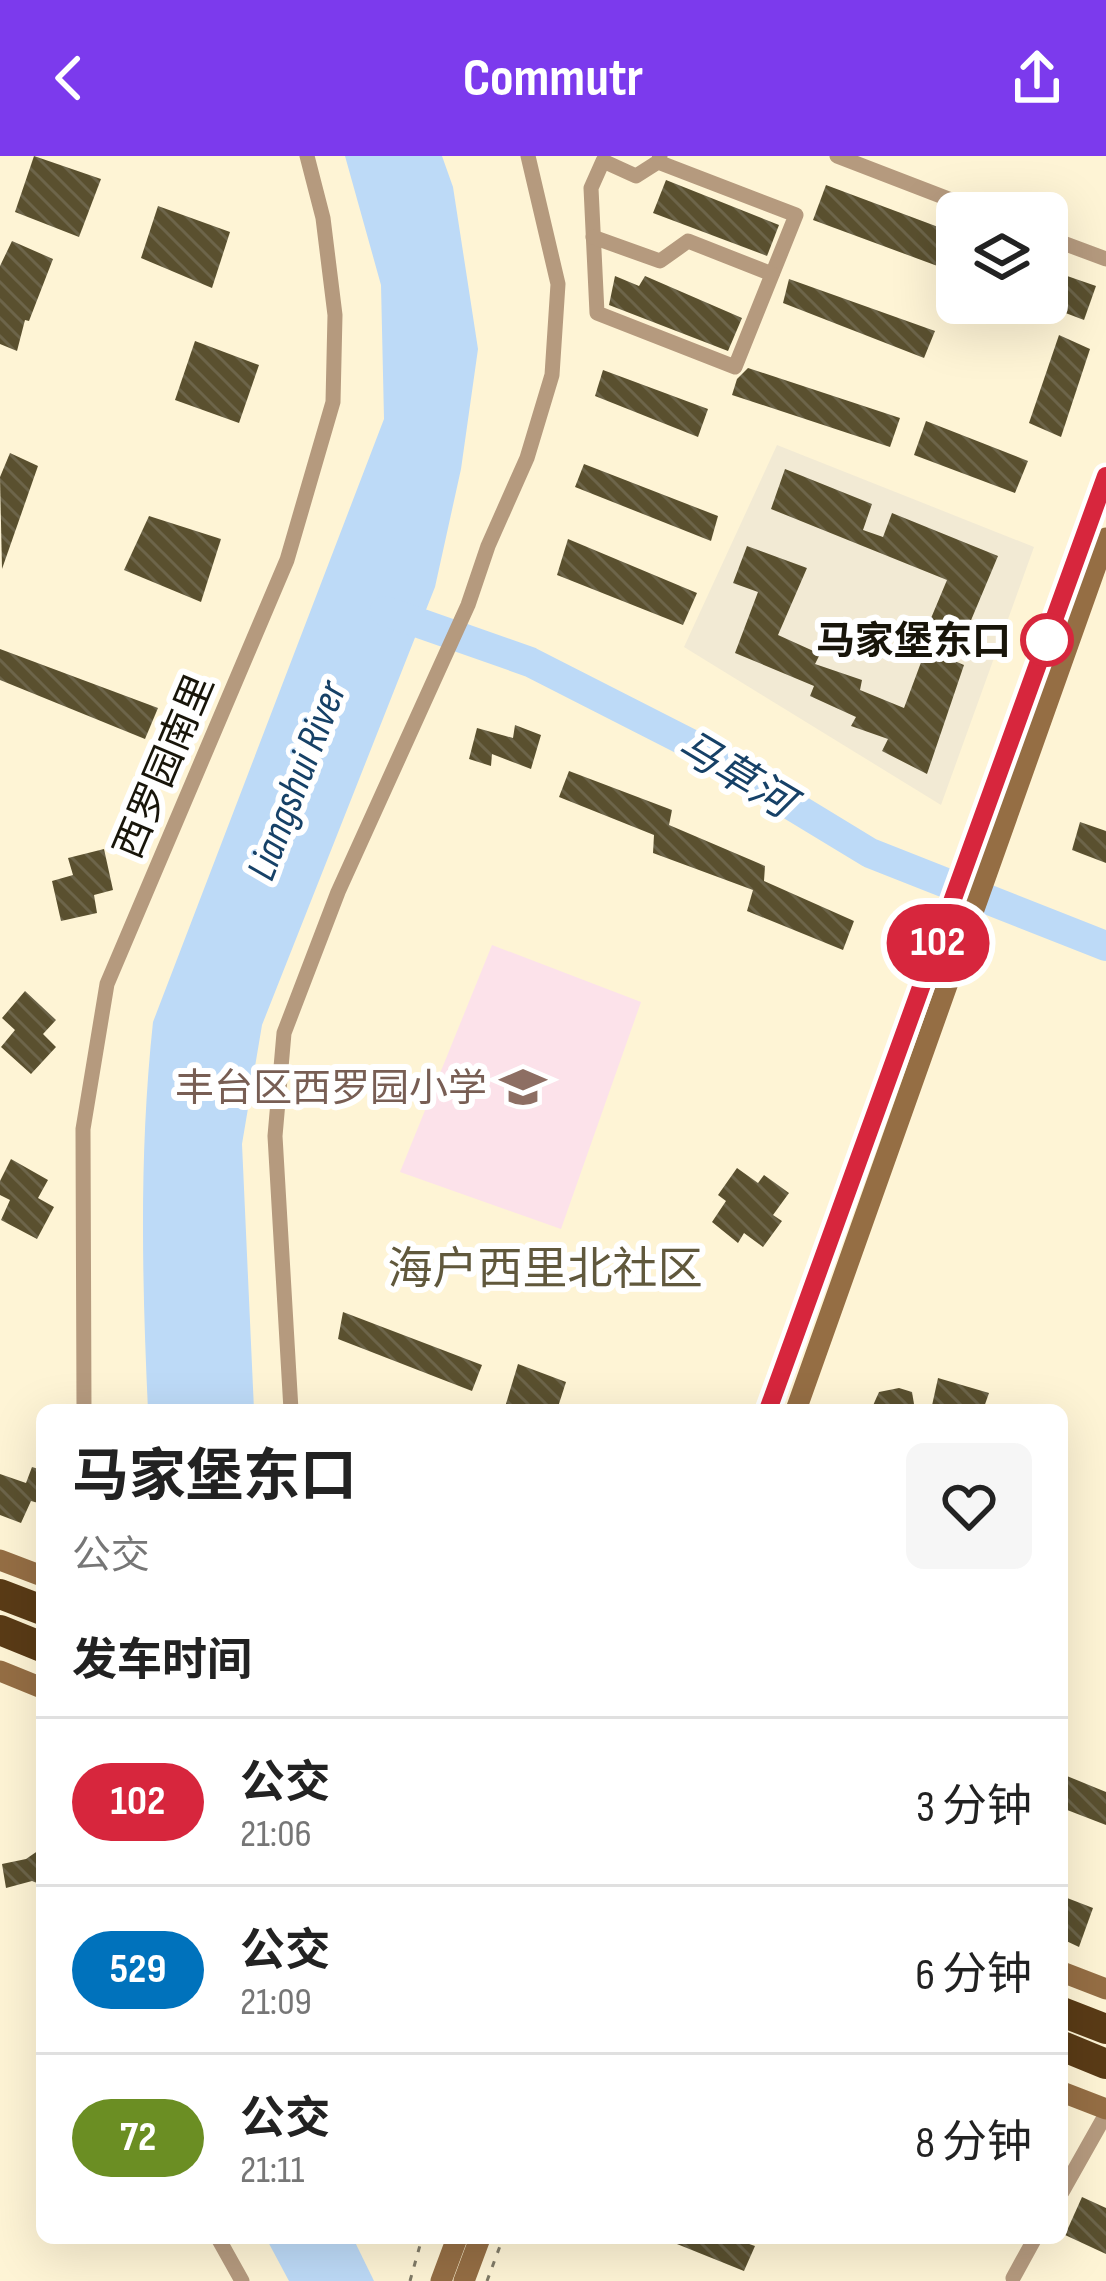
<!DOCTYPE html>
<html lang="zh">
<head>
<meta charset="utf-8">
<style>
  body { margin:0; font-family:"Sofia Sans Condensed","Noto Sans SC",sans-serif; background:#f6f6f6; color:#222; height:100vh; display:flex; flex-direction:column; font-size:45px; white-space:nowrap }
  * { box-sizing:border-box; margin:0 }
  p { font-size:39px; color:#767676 }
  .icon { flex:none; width:66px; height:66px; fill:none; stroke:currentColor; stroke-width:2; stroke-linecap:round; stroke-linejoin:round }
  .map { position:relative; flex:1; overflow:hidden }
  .panel { position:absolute; left:36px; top:1248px; width:1032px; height:840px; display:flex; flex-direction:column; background:#fff; border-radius:18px; box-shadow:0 12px 48px #0002 }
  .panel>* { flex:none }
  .badge { padding:0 24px; border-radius:39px; font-size:42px; line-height:78px }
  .fabs { position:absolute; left:936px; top:36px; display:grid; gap:24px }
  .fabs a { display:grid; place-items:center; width:132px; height:132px; border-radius:18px; background:#fff; box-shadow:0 12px 48px #0002; font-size:60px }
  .map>.badge { position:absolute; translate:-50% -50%; box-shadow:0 0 0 6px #fff }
  h2 { padding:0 36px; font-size:45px; line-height:108px }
  .round { display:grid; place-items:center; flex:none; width:126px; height:126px; border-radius:18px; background:#f6f6f6 }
  .headline { display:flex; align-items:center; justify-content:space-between; height:204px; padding:0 36px }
  h1 { font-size:57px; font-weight:700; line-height:90px }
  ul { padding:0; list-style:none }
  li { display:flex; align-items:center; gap:36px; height:168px; padding:0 36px; border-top:3px solid #e0e0e0 }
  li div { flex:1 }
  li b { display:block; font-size:45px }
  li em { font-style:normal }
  li .badge { min-width:132px; font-weight:700; text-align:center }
  header { display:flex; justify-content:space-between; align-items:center; height:156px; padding:0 36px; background:#7c3aed; color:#fff; font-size:54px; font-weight:700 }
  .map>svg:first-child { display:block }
</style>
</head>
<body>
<header><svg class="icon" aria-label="back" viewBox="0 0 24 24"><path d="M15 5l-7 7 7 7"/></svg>Commutr<svg class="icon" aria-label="share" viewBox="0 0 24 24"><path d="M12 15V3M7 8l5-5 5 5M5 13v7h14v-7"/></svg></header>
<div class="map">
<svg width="1106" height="2125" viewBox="0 0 1106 2125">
  <defs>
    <pattern id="building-back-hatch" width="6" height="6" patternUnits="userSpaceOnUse" patternTransform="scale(3)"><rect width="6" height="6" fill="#5a502f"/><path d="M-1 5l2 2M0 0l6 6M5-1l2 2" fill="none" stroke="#6d654a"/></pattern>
  </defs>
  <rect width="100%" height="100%" fill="#fef4d5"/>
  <path fill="#f2ead4" d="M777 289 1034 391 941 649 684 491Z"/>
  <path fill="#fce2ea" d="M492 789 641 846 561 1073 400 1016Z"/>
  <g fill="#bddaf7">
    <path d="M345 0H442L453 31 478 193 461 313 435 431 262 869 242 988 254 1254H148C142 1124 139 996 153 866L384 263 381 129Z"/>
    <path d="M266 2082H353L374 2125H289Z"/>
  </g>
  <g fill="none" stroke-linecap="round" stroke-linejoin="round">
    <path stroke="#bddaf7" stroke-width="30" d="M385 455 530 506 689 587 870 697 1106 790"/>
  </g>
  <g fill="url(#building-back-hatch)">
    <path d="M34 0 101 23 79 81 15 56Z"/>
    <path d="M666 24 779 69 767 100 653 57Z"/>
    <path d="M826 29 957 78V97L951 115 813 64Z"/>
    <path d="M158 50 230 76 212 132 141 102Z"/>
    <path d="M12 85 53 103 29 165 25 164 17 195 0 188V110Z"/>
    <path d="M1047 113 1096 130 1084 164 1047 150Z"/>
    <path d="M615 120 639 130 645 120 742 162 728 195 609 149Z"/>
    <path d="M789 123 935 175 924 202 783 147Z"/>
    <path d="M1059 179 1090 193 1061 281 1029 267Z"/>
    <path d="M195 185 259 209 239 267 175 244Z"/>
    <path d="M748 212 900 262 890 291 732 239 737 223Z"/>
    <path d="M603 214 708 253 698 281 595 240Z"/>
    <path d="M926 265 1028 305 1015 337 914 299Z"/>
    <path d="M10 297 38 310 2 413 0 321Z"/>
    <path d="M584 308 718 360 711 385 575 331Z"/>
    <path d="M785 313 872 348 863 374 883 381 892 357 998 400 964 481 929 467 947 424 771 353Z"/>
    <path d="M149 360 221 383 201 446 124 414Z"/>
    <path d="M568 383 697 437 683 469 557 419Z"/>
    <path d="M747 390 807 412 778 479 820 498 815 508 862 524 860 534 904 552 926 493 964 509 927 618 882 595 888 583 851 570 856 561 810 540 814 530 735 497 758 436 733 427Z"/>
    <path d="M0 493 158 552 145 583 0 524Z"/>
    <path d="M515 569 541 579 531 613 492 598 491 610 469 603 477 572 513 582Z"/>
    <path d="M569 615 672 654 669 669 765 710 764 725 854 765 843 794 747 755 753 734 653 697 654 679 559 641Z"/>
    <path d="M1080 666 1106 675V707L1072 694Z"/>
    <path d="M104 693 113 734 94 739 97 757 61 765 52 725 73 719 68 702Z"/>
    <path d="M25 835 56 864 43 878 56 891 31 918 1 891 15 874 2 862Z"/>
    <path d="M11 1003 48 1024 38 1042 54 1051 37 1083 1 1064 10 1044 0 1039V1025Z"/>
    <path d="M737 1012 758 1027 764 1019 789 1037 773 1059 782 1065 763 1091 744 1077 738 1087 712 1066 726 1045 718 1039Z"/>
    <path d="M343 1156 482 1209 472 1235 338 1183Z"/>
    <path d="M518 1208 566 1226 557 1254 505 1251Z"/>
    <path d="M938 1222 989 1237 983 1254H931Z"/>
    <path d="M899 1232 912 1236 915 1254H871L879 1236Z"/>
    <path d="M32 1311 42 1314V1348L31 1345 21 1367 0 1359V1318L26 1327Z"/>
    <path d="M1062 1618 1106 1636V1669L1062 1652Z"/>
    <path d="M42 1692V1729L32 1725 6 1732 2 1708 26 1703Z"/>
    <path d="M1062 1740 1093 1752 1079 1791 1062 1783Z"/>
    <path d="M1082 2041 1106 2052V2098L1065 2079Z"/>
    <path d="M662 2082H732L755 2090 744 2115Z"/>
  </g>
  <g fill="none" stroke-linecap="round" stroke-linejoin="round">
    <g stroke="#817b67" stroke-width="3" stroke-dasharray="6 9" stroke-linecap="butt">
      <path d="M410 2125 422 2082"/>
      <path d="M487 2125 503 2082"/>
    </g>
    <g stroke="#b59a7e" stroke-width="15">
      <path d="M837 0 985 57"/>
      <path d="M658 6 796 59 735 211 597 157 591 32 603 5 636 20 658 6 660 0"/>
      <path d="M593 81 660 105 688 85 772 118"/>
      <path d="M1047 81 1106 103"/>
      <path d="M84 1254 83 973 107 828 287 404 333 246 335 159 323 62 307 0"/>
      <path d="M291 1254 275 980 284 877 338 736 468 449 488 390 527 302 552 219 558 128 528 0"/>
      <path d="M1062 2036 1106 1958"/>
      <path d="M218 2082 242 2125"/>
      <path d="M1013 2122 1035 2082"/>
    </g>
    <g stroke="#956e44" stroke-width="21">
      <path d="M768 1254 1106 320"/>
      <path d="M796 1254 1106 382"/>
      <path d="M0 1404 42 1420"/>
      <path d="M0 1515 42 1532"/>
      <path d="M1062 1816 1106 1833"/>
      <path d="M1062 1936 1106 1953"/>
      <path d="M441 2125 457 2082"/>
      <path d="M464 2125 480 2082"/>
    </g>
    <g stroke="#5a3b16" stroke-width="30">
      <path d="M0 1438 42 1454"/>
      <path d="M0 1474 42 1491"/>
      <path d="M1062 1856 1106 1873"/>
      <path d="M1062 1890 1106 1908"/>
    </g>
  </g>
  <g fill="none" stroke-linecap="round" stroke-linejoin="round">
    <g stroke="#fff" stroke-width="27">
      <path id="line" d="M768 1254 1106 320"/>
    </g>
    <use href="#line" stroke="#d7263d" stroke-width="18"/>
  </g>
  <defs>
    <g id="school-bare" transform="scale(3.6)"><path d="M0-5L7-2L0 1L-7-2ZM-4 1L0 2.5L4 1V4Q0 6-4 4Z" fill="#8d6e63" stroke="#fff" stroke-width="2.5" paint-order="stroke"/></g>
  </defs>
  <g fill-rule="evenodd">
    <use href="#school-bare" x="523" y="931"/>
  </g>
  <circle fill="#fff" stroke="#d7263d" stroke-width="6" cx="1047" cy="484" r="24"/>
  <g text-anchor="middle" stroke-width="12" stroke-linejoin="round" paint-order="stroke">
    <g font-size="39" font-weight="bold" fill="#18150a" stroke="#fff" text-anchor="end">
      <text x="1011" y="498">马家堡东口</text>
    </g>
    <g font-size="39" fill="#18150a" stroke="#fff">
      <text transform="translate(163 610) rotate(-67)" y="14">西罗园南里</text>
    </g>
    <g font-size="39" fill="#785e54" stroke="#fff" text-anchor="end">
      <text x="487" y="945">丰台区西罗园小学</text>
    </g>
    <g font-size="42" font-style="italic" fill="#164167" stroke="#fff">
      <text transform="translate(736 617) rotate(31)" y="15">马草河</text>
      <text transform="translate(295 624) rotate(-69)" y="15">Liangshui River</text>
    </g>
    <g font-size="45" fill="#60583c" stroke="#fff">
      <text x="545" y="1128">海户西里北社区</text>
    </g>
  </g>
</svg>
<div class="fabs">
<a><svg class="icon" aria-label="layers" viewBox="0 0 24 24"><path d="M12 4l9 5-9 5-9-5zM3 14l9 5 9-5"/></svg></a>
</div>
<b class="badge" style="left:938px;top:787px;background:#d7263d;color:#fff">102</b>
<section class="panel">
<div class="headline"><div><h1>马家堡东口</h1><p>公交</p></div><a class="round"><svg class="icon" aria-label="heart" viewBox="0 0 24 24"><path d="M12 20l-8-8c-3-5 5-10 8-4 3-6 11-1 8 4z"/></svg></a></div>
<h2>发车时间</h2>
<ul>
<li><span class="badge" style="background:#d7263d;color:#fff">102</span><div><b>公交</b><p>21:06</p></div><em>3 分钟</em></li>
<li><span class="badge" style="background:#0072bc;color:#fff">529</span><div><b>公交</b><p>21:09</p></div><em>6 分钟</em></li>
<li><span class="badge" style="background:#6b8e23;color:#fff">72</span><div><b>公交</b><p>21:11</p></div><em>8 分钟</em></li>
</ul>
</section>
</div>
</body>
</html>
